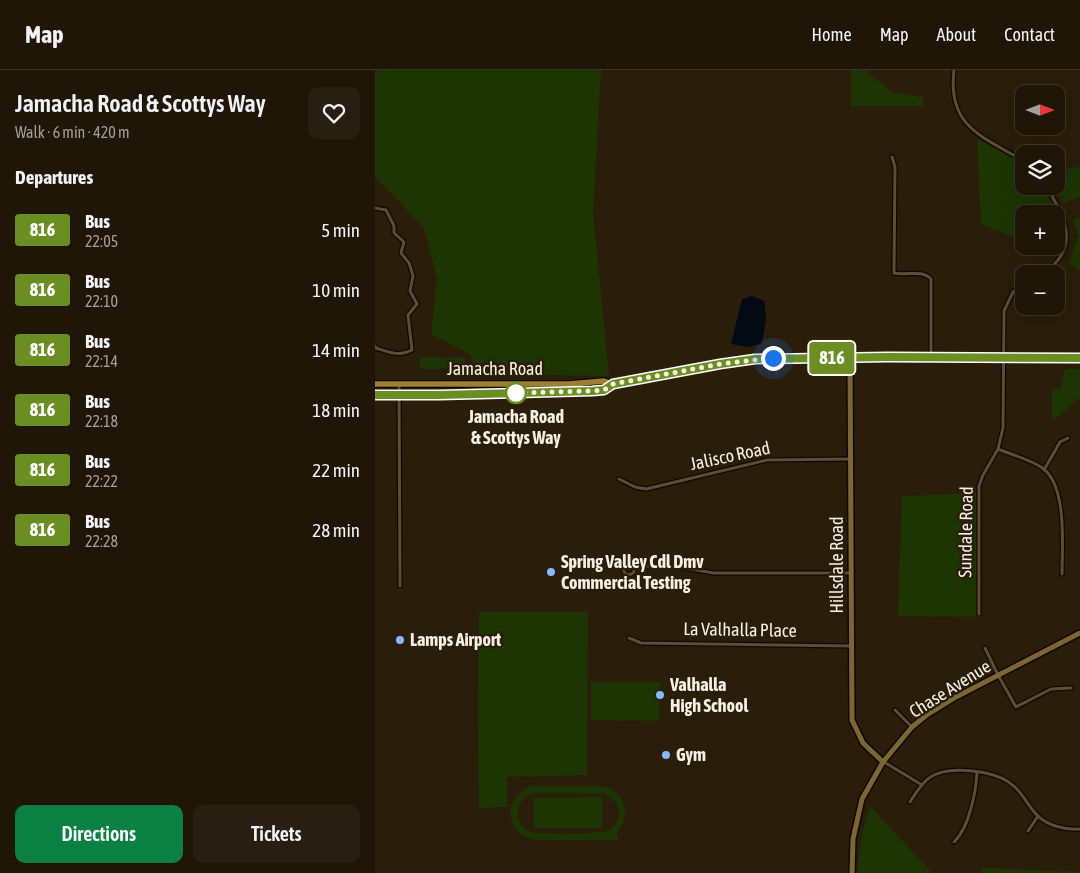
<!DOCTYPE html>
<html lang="en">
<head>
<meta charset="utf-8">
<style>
  body { margin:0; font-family:"Asap Condensed",sans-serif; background:#281f12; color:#f1f3f6; height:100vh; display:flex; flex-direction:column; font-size:19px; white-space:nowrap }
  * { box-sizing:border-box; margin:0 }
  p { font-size:16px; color:#a29f9c }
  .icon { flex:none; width:28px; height:28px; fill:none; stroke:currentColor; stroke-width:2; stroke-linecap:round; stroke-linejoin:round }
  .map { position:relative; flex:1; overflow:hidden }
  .sheet { display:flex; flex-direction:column; background:#201608; width:375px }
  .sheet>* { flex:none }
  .badge { padding:0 10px; border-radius:4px; font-size:18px; line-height:32px }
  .needle { width:32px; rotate:90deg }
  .buttons { position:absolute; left:640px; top:15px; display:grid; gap:10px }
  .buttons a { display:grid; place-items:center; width:50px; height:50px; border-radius:10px; background:#201608; box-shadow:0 5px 20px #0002,0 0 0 1px #3d3529; font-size:25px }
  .you { position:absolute; width:25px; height:25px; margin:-12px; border:4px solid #fff; border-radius:50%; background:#1a73e8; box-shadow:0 0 0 8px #1a73e833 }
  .map>.badge { position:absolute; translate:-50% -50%; box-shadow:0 0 0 2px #fff }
  h2 { padding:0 15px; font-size:19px; line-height:45px }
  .round { display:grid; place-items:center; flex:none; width:52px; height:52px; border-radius:10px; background:#281f12 }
  .overview { display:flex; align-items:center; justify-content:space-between; height:85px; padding:0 15px }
  h1 { font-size:24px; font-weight:600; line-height:38px }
  .button { display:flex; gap:10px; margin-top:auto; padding:10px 15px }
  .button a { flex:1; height:58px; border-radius:10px; background:#0b8043; color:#fff; font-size:20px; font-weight:600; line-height:58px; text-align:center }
  .button a+a { background:#281f12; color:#f1f3f6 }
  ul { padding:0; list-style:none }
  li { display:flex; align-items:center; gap:15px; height:60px; padding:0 15px }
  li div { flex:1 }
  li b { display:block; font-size:19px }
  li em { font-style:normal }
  li .badge { min-width:55px; font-weight:700; text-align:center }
  header { display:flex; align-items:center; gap:30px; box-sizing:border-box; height:70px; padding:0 25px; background:#201608; border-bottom:1px solid #3d3529 }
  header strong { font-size:24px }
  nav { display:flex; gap:28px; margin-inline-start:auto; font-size:18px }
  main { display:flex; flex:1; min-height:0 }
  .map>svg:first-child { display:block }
</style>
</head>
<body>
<header>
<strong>Map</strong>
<nav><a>Home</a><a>Map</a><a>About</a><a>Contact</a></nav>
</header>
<main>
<section class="sheet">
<div class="overview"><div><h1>Jamacha Road &amp; Scottys Way</h1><p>Walk · 6 min · 420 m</p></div><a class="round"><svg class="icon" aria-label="heart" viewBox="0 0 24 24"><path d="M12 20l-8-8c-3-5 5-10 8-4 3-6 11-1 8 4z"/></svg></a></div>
<h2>Departures</h2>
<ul>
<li><span class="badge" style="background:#6b8e23;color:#fff">816</span><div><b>Bus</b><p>22:05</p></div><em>5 min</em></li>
<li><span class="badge" style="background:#6b8e23;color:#fff">816</span><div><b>Bus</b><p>22:10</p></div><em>10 min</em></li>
<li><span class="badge" style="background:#6b8e23;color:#fff">816</span><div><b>Bus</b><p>22:14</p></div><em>14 min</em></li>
<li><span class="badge" style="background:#6b8e23;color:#fff">816</span><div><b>Bus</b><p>22:18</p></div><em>18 min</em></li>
<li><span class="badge" style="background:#6b8e23;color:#fff">816</span><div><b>Bus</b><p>22:22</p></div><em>22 min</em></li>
<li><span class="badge" style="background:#6b8e23;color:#fff">816</span><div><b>Bus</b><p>22:28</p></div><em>28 min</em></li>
</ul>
<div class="button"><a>Directions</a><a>Tickets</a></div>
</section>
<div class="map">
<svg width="705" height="803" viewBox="0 0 705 803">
  <rect width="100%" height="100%" fill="#2a1e0a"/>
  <g fill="#1d3403" fill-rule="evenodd">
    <path d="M0 0H226L218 143 234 306 99 304 96 285 56 264 62 208 49 158 0 107Z"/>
    <path d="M476 0H490L518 23 548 27V36H476Z"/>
    <path d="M602 69 641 88 649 94V116H668L691 158 685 185 662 176H681V144H649V171L606 154Z"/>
    <path d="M705 97V127L688 133 677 116H681V100Z"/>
    <path d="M705 147V202L694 193 704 165 698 150Z"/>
    <path d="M47 287H65L68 289 70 288 89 287 91 290V297L89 299H70L67 297 65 299H47L45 297V289Z"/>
    <path d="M690 299H705V328L677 351V319L686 318Z"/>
    <path d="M604 423V547L523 546 527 426Z"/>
    <path d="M104 542H213L212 705 132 707V737L104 738 103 633Z"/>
    <path d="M216 612H285L284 651 216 650Z"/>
    <path d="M158 716H224C249 718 258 744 242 762L243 770H162C129 767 126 725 158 716ZM159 723 230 724C237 727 243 732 244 741 245 749 241 756 234 760 225 765 167 764 156 762 137 753 139 729 159 723Z"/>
    <path d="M227 727V758H159V728Z"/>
    <path d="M495 736 557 803H483C483 780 487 758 495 736Z"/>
    <path d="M607 798 705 802V803H606Z"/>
  </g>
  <path fill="#020b13" d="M377 226 389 231 391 248 387 274 373 277 356 274 367 229Z"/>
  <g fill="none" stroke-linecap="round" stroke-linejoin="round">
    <g stroke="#120700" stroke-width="5.5">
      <g id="street">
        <path d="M579 0C572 57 608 67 649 91"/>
        <path d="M517 87 520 97 519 203C531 206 547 199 556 209V287"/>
        <path d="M0 138 11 140 19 156V163L29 172 26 183 34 193 36 199 38 206 35 221 42 234 33 245 37 280C24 287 14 282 1 278L0 276"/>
        <path d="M668 204C705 178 692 150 671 116"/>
        <path d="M24 314 25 516"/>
        <path d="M623 379C637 385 654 389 666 397 693 414 687 477 687 504"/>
        <path d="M669 400 685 372 693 368"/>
        <path d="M244 409 260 417 271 419 392 390 475 389"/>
        <circle cx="254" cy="499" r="5.5"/>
        <path d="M260 497 292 495 339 503H476"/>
        <path d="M604 544V416L608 405 623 379 628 358 629 241 638 222 649 214"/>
        <path d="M254 568 266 573 476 576"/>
        <path d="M610 578 623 605 641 637 676 619 696 618"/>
        <path d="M520 640 537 657"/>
        <path d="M509 692 547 715"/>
        <path d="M535 732C540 724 546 714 554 708 572 695 617 700 635 713 647 721 652 735 662 745 672 756 691 760 705 759"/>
        <path d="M653 761 663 746"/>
        <path d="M579 772C594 758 601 722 602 702"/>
      </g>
    </g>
    <g stroke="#120700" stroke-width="8">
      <g id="secondary">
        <path d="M475 288 477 650 488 673 508 692"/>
        <path d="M477 803 478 769 487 729 508 692 537 657 553 644 579 628 705 563"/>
      </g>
    </g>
    <g stroke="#120700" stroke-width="8">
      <g id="primary">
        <path d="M0 314H194L229 311 238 314"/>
        <path d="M0 325H64L217 321 229 319 238 314 345 293 379 289 512 287 705 288"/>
      </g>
    </g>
    <use href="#street" stroke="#5b4d38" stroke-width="3"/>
    <use href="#secondary" stroke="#7b6634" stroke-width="5"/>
    <use href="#primary" stroke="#9c7f31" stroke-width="5.5"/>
  </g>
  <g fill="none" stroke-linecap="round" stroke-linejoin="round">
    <g stroke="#fff" stroke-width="11">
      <path id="line" d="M0 325H64L217 321 229 320 238 314 345 294 380 289 512 287 705 288"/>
    </g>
    <use href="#line" stroke="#6b8e23" stroke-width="8"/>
    <path stroke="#f8f0e4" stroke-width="5" stroke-dasharray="0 9" d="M141 323 217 321 229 320 238 314 345 294 398 288"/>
  </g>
  <circle fill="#fff" stroke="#6b8e23" stroke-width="2.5" cx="141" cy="323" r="10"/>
  <g fill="#85bbfb" stroke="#2a1e0a" stroke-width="2">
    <circle cx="176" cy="502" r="5"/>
    <circle cx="25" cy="570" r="5"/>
    <circle cx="285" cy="625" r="5"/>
    <circle cx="291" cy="685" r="5"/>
  </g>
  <g text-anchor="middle" stroke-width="5" stroke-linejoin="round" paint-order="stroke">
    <g font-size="18" fill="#f8f0e4" stroke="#2a1e0a">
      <text x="120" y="305">Jamacha Road</text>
      <text transform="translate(355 386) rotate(-12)" y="6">Jalisco Road</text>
      <text transform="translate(591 462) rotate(-89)" y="6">Sundale Road</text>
      <text transform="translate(462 495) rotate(-90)" y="6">Hillsdale Road</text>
      <text transform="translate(365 560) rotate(1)" y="6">La Valhalla Place</text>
      <text transform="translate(575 619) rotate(-32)" y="6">Chase Avenue</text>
    </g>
    <g font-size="18" font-weight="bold" fill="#f8f0e4" stroke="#2a1e0a">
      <text x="141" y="353">Jamacha Road<tspan x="141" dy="21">&amp; Scottys Way</tspan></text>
    </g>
    <g font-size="18" font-weight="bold" fill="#f8f0e4" stroke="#2a1e0a" text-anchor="start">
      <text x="186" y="498">Spring Valley Cdl Dmv<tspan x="186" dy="21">Commercial Testing</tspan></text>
      <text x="35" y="576">Lamps Airport</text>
      <text x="295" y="621">Valhalla<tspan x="295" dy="21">High School</tspan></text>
      <text x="301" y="691">Gym</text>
    </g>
  </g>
</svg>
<div class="buttons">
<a><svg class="needle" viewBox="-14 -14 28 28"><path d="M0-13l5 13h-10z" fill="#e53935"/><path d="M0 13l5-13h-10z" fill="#a29f9c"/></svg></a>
<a><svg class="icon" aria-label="layers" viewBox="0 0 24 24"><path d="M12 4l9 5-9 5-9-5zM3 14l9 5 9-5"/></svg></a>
<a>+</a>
<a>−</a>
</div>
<div class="you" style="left:398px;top:288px"></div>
<b class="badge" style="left:457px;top:288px;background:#6b8e23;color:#fff">816</b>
</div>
</main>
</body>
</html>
